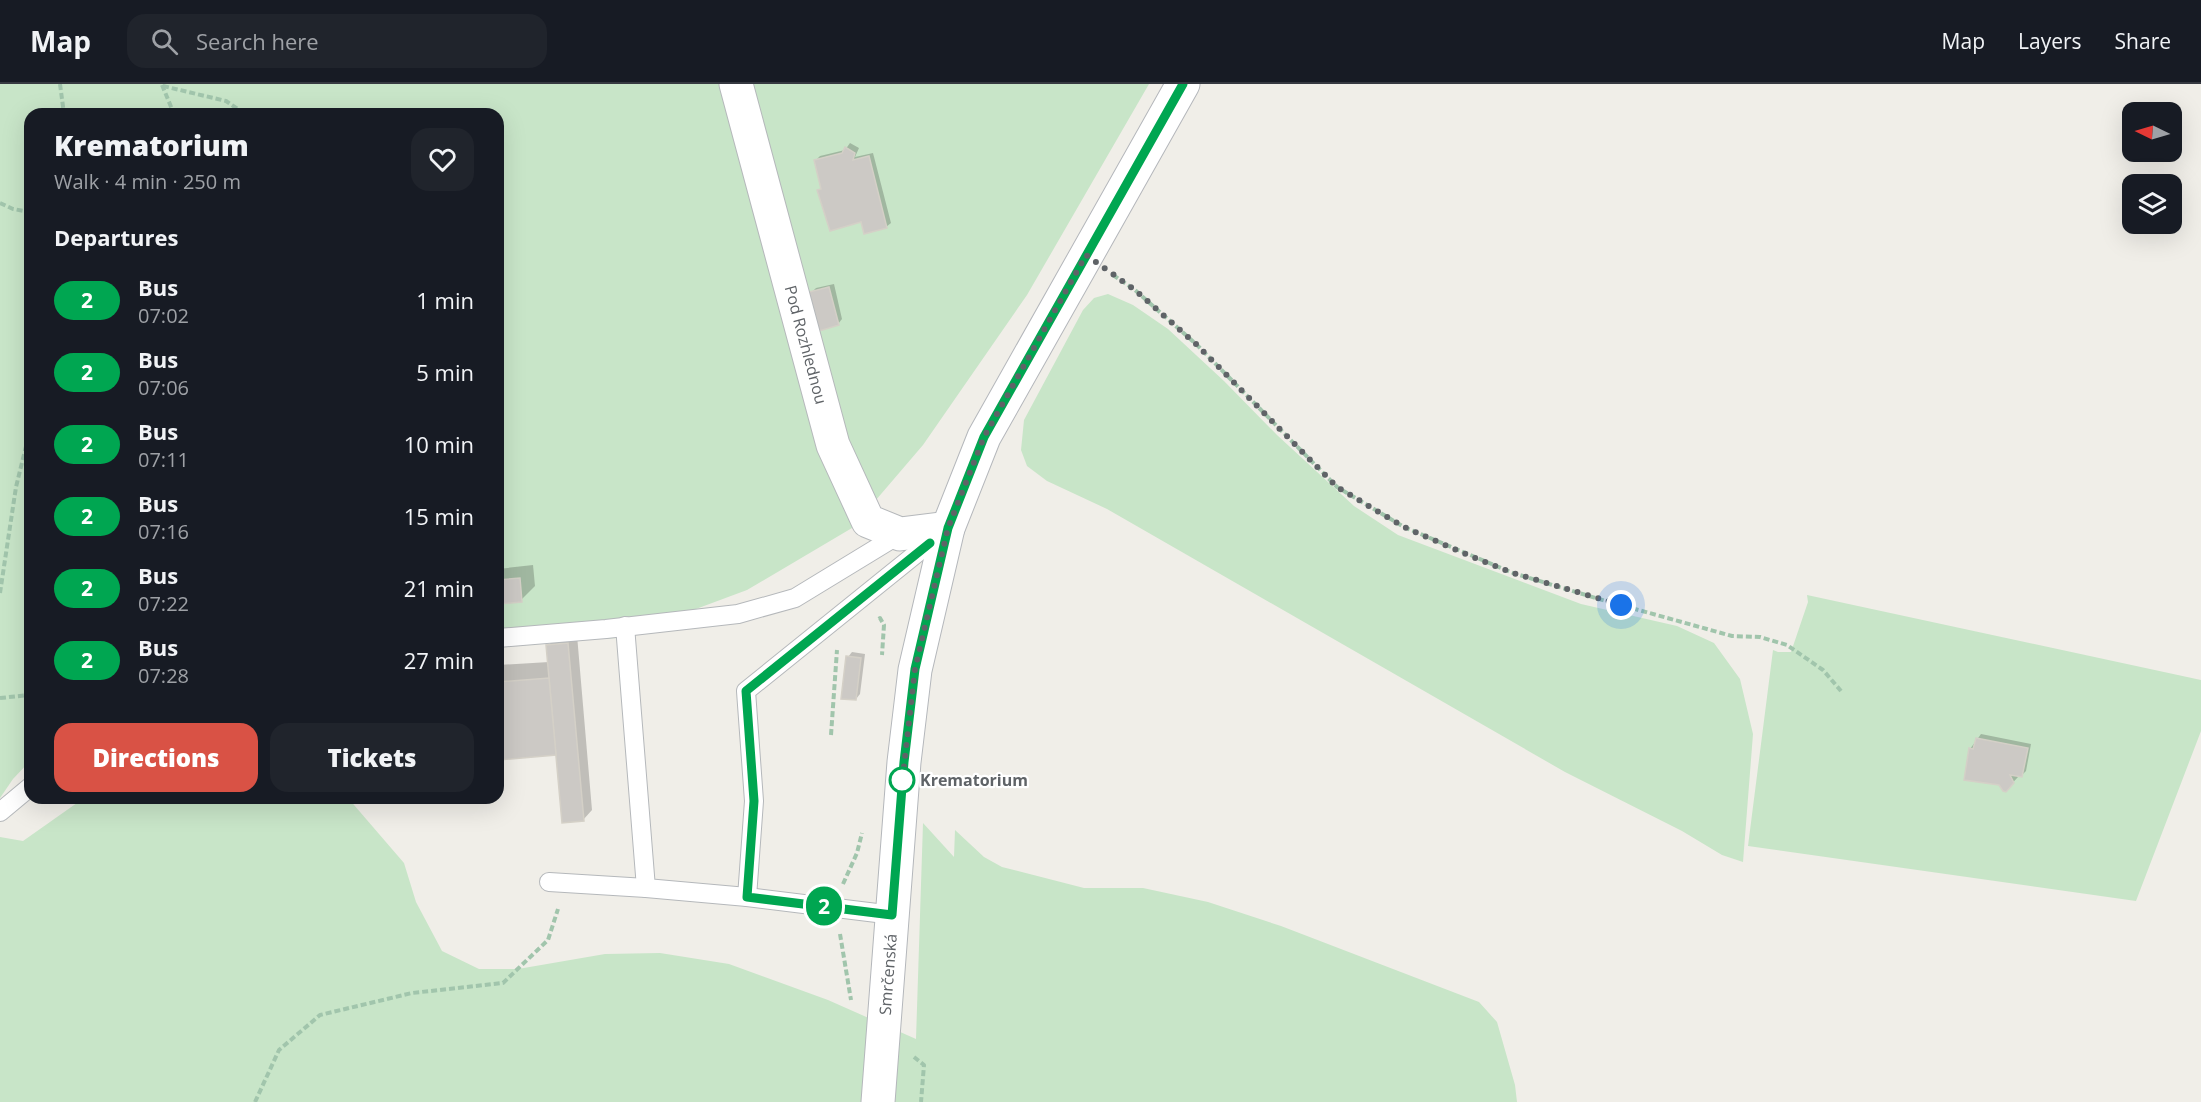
<!DOCTYPE html>
<html lang="en">
<head>
<meta charset="utf-8">
<style>
  body { margin:0; font-family:"Open Sans",sans-serif; background:#20242c; color:#f1f3f6; height:100vh; display:flex; flex-direction:column; font-size:22px; white-space:nowrap }
  * { box-sizing:border-box; margin:0 }
  p { font-size:20px; color:#9ea1a6 }
  .icon { flex:none; width:33px; height:33px; fill:none; stroke:currentColor; stroke-width:2; stroke-linecap:round; stroke-linejoin:round }
  .map { position:relative; flex:1; overflow:hidden }
  .sheet { position:absolute; left:24px; top:24px; width:480px; height:696px; display:flex; flex-direction:column; background:#171b24; border-radius:18px; box-shadow:0 6px 24px #0002 }
  .sheet>* { flex:none }
  .badge { padding:0 12px; border-radius:20px; font-size:21px; line-height:39px }
  .needle { width:39px; rotate:275deg }
  .fabs { position:absolute; left:2122px; top:18px; display:grid; gap:12px }
  .fabs a { display:grid; place-items:center; width:60px; height:60px; border-radius:12px; background:#171b24; box-shadow:0 6px 24px #0002; font-size:30px }
  .you { position:absolute; width:30px; height:30px; margin:-15px; border:4px solid #fff; border-radius:50%; background:#1a73e8; box-shadow:0 0 0 9px #1a73e833 }
  .map>.badge { position:absolute; translate:-50% -50%; box-shadow:0 0 0 3px #fff }
  h2 { padding:0 30px; font-size:22px; line-height:54px }
  .round { display:grid; place-items:center; flex:none; width:63px; height:63px; border-radius:18px; background:#20242c }
  .head { display:flex; align-items:center; justify-content:space-between; height:102px; padding:0 30px }
  h1 { font-size:28px; font-weight:800; line-height:45px }
  .primary-button { display:flex; gap:12px; margin-top:auto; padding:12px 30px }
  .primary-button a { flex:1; height:69px; border-radius:18px; background:#d95245; color:#fff; font-size:24px; font-weight:800; line-height:69px; text-align:center }
  .primary-button a+a { background:#20242c; color:#f1f3f6 }
  ul { padding:0; list-style:none }
  li { display:flex; align-items:center; gap:18px; height:72px; padding:0 30px }
  li div { flex:1 }
  li b { display:block; font-size:22px }
  li em { font-style:normal }
  li .badge { min-width:66px; font-weight:700; text-align:center }
  header { display:flex; align-items:center; gap:36px; box-sizing:border-box; height:84px; padding:0 30px; background:#171b24; border-bottom:2px solid #363941 }
  header strong { font-size:28px }
  nav { display:flex; gap:33px; margin-inline-start:auto; font-size:21px }
  .search { width:420px; height:54px; background:#20242c; display:flex; align-items:center; gap:15px; box-sizing:border-box; padding:0 21px; border-radius:18px; color:#9ea1a6; font-size:22px }
  .map>svg:first-child { display:block }
</style>
</head>
<body>
<header>
<strong>Map</strong>
<div class="search"><svg class="icon" aria-label="search" viewBox="0 0 24 24"><circle cx="10" cy="10" r="6"/><path d="M15 15l6 6"/></svg>Search here</div>
<nav><a>Map</a><a>Layers</a><a>Share</a></nav>
</header>
<div class="map">
<svg width="2201" height="1018" viewBox="0 0 2201 1018">
  <rect width="100%" height="100%" fill="#f0eee8"/>
  <g fill="#c8e5c8">
    <path d="M0 0H1149L1027 211 923 361 852 444 747 506 618 554 530 559 498 556V30H30V677L13 695 0 714Z"/>
    <path d="M1108 210 1133 221 1168 245 1224 297 1277 351 1354 422 1398 451 1581 520 1677 542 1714 559 1740 595 1753 650 1743 778 1722 771 1682 747 1565 688 1107 425 1047 397 1027 382 1021 366 1024 336 1083 226 1094 214Z"/>
    <path d="M1807 511 2201 596V647L2136 817 1748 762 1773 566 1778 568H1791L1808 518Z"/>
    <path d="M84 714H348L404 779 416 818 442 867 479 885H518L605 870 660 869 729 880 828 916 916 955 923 739 954 773 955 746 984 773 1002 783 1084 804H1143L1208 818 1281 842 1479 918 1497 938 1515 1001 1517 1018H0V753L23 757Z"/>
  </g>
  <g fill="#0003">
    <path d="M850 59 859 64 855 73 873 69 891 139 886 143 862 136 819 106 822 103 815 77 820 72 845 66Z"/>
    <path d="M834 200 842 235 838 240 811 209 816 204Z"/>
    <path d="M533 481 535 502 521 516 498 519V485Z"/>
    <path d="M577 551 592 726 583 736 557 669 498 674V581L549 578 548 562 557 552Z"/>
    <path d="M852 568 865 570 860 610 856 615 848 573Z"/>
    <path d="M1981 650 2031 660 2026 687 2022 691 2016 690 2018 693 2006 706 1970 665Z"/>
  </g>
  <g fill="#ccc9c5" stroke="#d4d0c7" stroke-width="1.5">
    <path d="M845 63 855 69 853 76 869 72 887 144 864 150 861 138 830 147 817 106 821 105 814 76 842 69Z"/>
    <path d="M829 203 839 241 819 247 809 208Z"/>
    <path d="M520 494 522 518 498 520V496Z"/>
    <path d="M568 559 584 737 562 739 546 561Z"/>
    <path d="M846 572 861 574 856 616 841 615Z"/>
    <path d="M549 594 556 671 498 676V598Z"/>
    <path d="M1976 654 2028 664 2022 693 2010 691 2014 699 2006 708 2003 707 1999 701 1964 696 1969 664 1973 665Z"/>
  </g>
  <g fill="none" stroke-linecap="round" stroke-linejoin="round">
    <g stroke="#b5b8bb" stroke-width="20">
      <g id="lane">
        <path d="M625 542 646 804 747 813 893 831"/>
        <path d="M498 554 606 545 738 530 795 514 900 450"/>
        <path d="M0 728 30 703"/>
        <path d="M549 798 646 804"/>
        <path d="M747 813 754 717 746 607 942 449"/>
      </g>
    </g>
    <g stroke="#b5b8bb" stroke-width="35">
      <g id="street">
        <path id="s1" d="M736 0 833 361 868 437 900 450 948 444"/>
      </g>
    </g>
    <g stroke="#b4b7bb" stroke-width="35">
      <g id="secondary">
        <path id="s2" d="M878 1018 904 678 915 586 948 444 984 353 1183 0"/>
      </g>
    </g>
    <g stroke="#a1c5ac" stroke-width="4" stroke-dasharray="6 3" stroke-linecap="butt">
      <path d="M60 0 64 30"/>
      <path d="M162 1 174 30"/>
      <path d="M163 2 226 17 245 30"/>
      <path d="M0 119 13 125 30 128"/>
      <path d="M1113 191 1135 206 1197 261 1337 403 1404 443 1513 489 1599 515 1732 552 1760 553 1787 561 1823 586 1841 607"/>
      <path d="M0 509 16 403 30 346"/>
      <path d="M879 535 880 534 884 541 882 571"/>
      <path d="M0 614 30 611"/>
      <path d="M831 651 837 566"/>
      <path d="M843 800 857 769 862 749"/>
      <path d="M840 850 851 916"/>
      <path d="M914 973 924 981 921 1018"/>
      <path d="M255 1018 279 966 320 931 412 909 503 899 548 856 558 825"/>
    </g>
    <use href="#lane" stroke="#fff" stroke-width="18"/>
    <use href="#street" stroke="#fff" stroke-width="33"/>
    <use href="#secondary" stroke="#fff" stroke-width="33"/>
  </g>
  <g fill="none" stroke-linecap="round" stroke-linejoin="round">
    <g stroke="#fff" stroke-width="14">
      <path id="line" d="M930 459 746 607 754 717 747 813 892 831 904 678 915 585 948 444 984 353 1183 0"/>
    </g>
    <use href="#line" stroke="#00a651" stroke-width="9"/>
    <path stroke="#5f6367" stroke-width="6" stroke-dasharray="0 10.8" d="M902 696V700L915 585 948 444 984 353 1086 171 1135 206 1197 261 1337 403 1404 443 1468 471 1513 489 1621 521"/>
  </g>
  <circle fill="#fff" stroke="#00a651" stroke-width="3" cx="902" cy="696" r="12"/>
  <g text-anchor="middle" stroke-width="4.5" stroke-linejoin="round" paint-order="stroke">
    <g font-size="16" fill="#5f6367" stroke="#fff">
      <text dy="6" stroke="none"><textPath href="#s1" startOffset="270">Pod Rozhlednou</textPath></text>
      <text dy="6" stroke="none"><textPath href="#s2" startOffset="128">Smrčenská</textPath></text>
    </g>
    <g font-size="16" font-weight="bold" fill="#5f6367" stroke="#fff" text-anchor="start">
      <text x="920" y="702">Krematorium</text>
    </g>
  </g>
</svg>
<div class="fabs">
<a><svg class="needle" viewBox="-14 -14 28 28"><path d="M0-13l5 13h-10z" fill="#e53935"/><path d="M0 13l5-13h-10z" fill="#9ea1a6"/></svg></a>
<a><svg class="icon" aria-label="layers" viewBox="0 0 24 24"><path d="M12 4l9 5-9 5-9-5zM3 14l9 5 9-5"/></svg></a>
</div>
<div class="you" style="left:1621px;top:521px"></div>
<b class="badge" style="left:824px;top:822px;background:#00a651;color:#fff">2</b>
<section class="sheet">
<div class="head"><div><h1>Krematorium</h1><p>Walk · 4 min · 250 m</p></div><a class="round"><svg class="icon" aria-label="heart" viewBox="0 0 24 24"><path d="M12 20l-8-8c-3-5 5-10 8-4 3-6 11-1 8 4z"/></svg></a></div>
<h2>Departures</h2>
<ul>
<li><span class="badge" style="background:#00a651;color:#fff">2</span><div><b>Bus</b><p>07:02</p></div><em>1 min</em></li>
<li><span class="badge" style="background:#00a651;color:#fff">2</span><div><b>Bus</b><p>07:06</p></div><em>5 min</em></li>
<li><span class="badge" style="background:#00a651;color:#fff">2</span><div><b>Bus</b><p>07:11</p></div><em>10 min</em></li>
<li><span class="badge" style="background:#00a651;color:#fff">2</span><div><b>Bus</b><p>07:16</p></div><em>15 min</em></li>
<li><span class="badge" style="background:#00a651;color:#fff">2</span><div><b>Bus</b><p>07:22</p></div><em>21 min</em></li>
<li><span class="badge" style="background:#00a651;color:#fff">2</span><div><b>Bus</b><p>07:28</p></div><em>27 min</em></li>
</ul>
<div class="primary-button"><a>Directions</a><a>Tickets</a></div>
</section>
</div>
</body>
</html>
